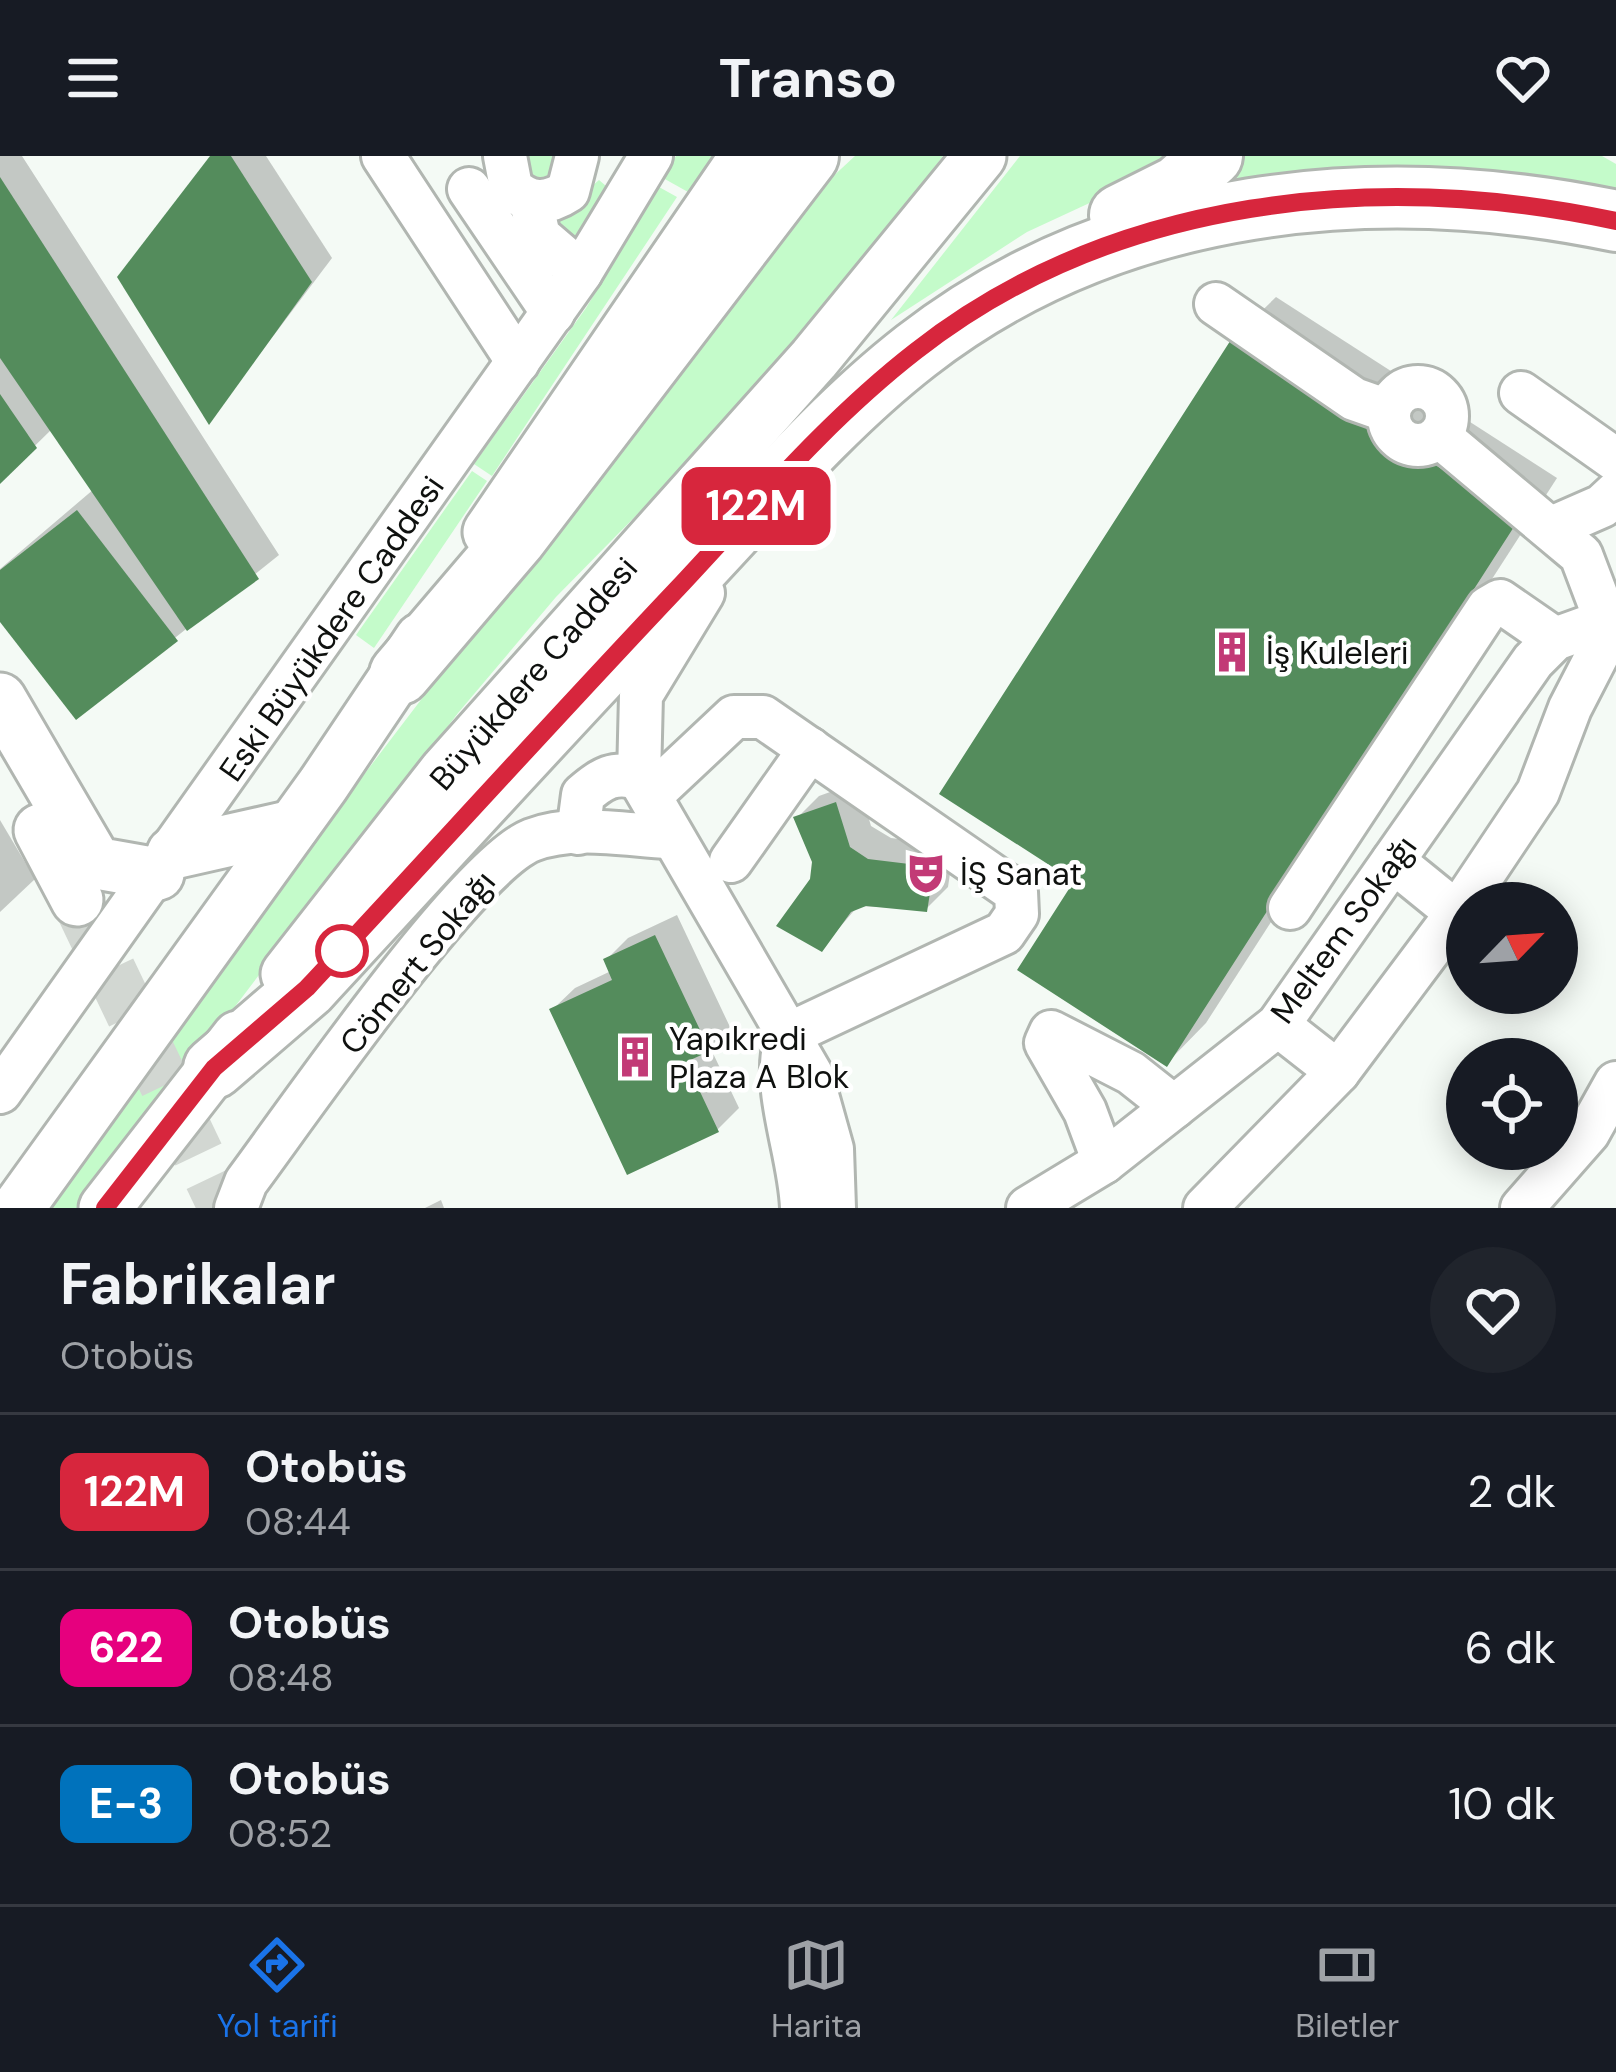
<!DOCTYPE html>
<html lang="tr">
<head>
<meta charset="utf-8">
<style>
  body { margin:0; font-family:"DM Sans",sans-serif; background:#20242c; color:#f1f3f6; height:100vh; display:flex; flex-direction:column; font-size:45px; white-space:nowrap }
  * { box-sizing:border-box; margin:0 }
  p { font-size:39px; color:#9ea1a6 }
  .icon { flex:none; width:66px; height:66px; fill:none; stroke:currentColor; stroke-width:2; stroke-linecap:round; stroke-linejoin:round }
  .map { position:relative; height:1052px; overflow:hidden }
  .sheet { display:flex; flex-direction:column; background:#171b24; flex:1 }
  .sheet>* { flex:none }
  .badge { padding:0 24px; border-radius:18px; font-size:42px; line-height:78px }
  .needle { width:78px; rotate:65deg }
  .tools { position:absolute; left:1446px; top:726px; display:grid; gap:24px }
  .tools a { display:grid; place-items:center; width:132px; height:132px; border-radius:50%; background:#171b24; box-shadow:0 6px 30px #0003; font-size:60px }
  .map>.badge { position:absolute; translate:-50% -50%; box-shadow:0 0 0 6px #fff }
  .round { display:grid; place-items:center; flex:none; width:126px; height:126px; border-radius:63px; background:#20242c }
  .summary { display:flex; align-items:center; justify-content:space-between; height:204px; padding:0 60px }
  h1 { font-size:57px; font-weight:700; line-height:90px }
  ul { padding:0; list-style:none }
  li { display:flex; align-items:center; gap:36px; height:156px; padding:0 60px; border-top:3px solid #363941 }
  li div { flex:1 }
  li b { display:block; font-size:45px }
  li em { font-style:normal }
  li .badge { min-width:132px; font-weight:700; text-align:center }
  header { display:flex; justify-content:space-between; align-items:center; height:156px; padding:0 60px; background:#171b24; font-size:54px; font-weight:700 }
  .menu { display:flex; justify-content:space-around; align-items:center; height:168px; border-top:3px solid #363941; background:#171b24; font-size:33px; color:#9ea1a6 }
  .menu a { display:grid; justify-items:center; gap:6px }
  .menu .active { color:#1a73e8 }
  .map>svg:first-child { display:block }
</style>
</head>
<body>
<header><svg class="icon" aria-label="menu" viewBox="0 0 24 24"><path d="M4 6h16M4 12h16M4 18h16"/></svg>Transo<svg class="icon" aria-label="heart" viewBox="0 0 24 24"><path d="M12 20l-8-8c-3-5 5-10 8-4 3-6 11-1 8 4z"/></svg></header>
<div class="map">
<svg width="1616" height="1052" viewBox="0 0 1616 1052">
  <rect width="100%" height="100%" fill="#f4faf5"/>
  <g fill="#c4fbca">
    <path d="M523 0H559L556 21 532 27Z"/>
    <path d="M676 0H713L688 36 663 22Z"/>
    <path d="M855 0H943L880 85 673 322 556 441 458 557 82 1052H44L276 734 789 61Z"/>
    <path d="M1020 0H1191L1027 76 891 164Z"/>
    <path d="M1242 0H1602L1616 8V52L1218 31Z"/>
    <path d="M599 24 606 30C605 49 588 77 571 85L553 64Z"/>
    <path d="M659 31 677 41 492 320 474 308 586 152Z"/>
    <path d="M472 315 487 325 374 492 356 479Z"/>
  </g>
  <g fill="#0003">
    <path d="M0 0H22L279 399 77 560 0 461V413L94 333 52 273 0 324Z"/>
    <path d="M213 0H266L332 102 210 264Z"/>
    <path d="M1276 141 1557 322 1206 867 1167 907 1078 724 1236 180Z"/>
    <path d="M858 626 871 670 891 682 954 690 948 731 926 753 858 750 822 792 815 705 797 662 819 640Z"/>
    <path d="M0 664 35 723 0 756Z"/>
    <path d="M677 759 730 871 710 891 739 952 717 974 553 853 575 832 611 815 606 804 628 782Z"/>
    <path d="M441 1044 444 1052H425Z"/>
  </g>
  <g fill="#548c5c">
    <path d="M210 0H231L312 126 209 269 117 121Z"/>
    <path d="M0 21 259 423 187 475 0 202Z"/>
    <path d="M1234 179 1519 363 1167 911 1017 814 1074 725 939 638Z"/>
    <path d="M0 238 37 292 0 328Z"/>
    <path d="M77 354 178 485 76 564 0 466V414Z"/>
    <path d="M836 646 850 691 868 703 934 711 927 756 866 750 851 756 822 796 776 770 810 723 812 706 793 661Z"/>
    <path d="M655 779 710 895 686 906 719 976 627 1019 549 853 612 824 603 803Z"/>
  </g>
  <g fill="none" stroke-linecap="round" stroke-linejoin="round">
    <path stroke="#d2d7d2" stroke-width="51" stroke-dasharray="51 26" stroke-linecap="butt" d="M77 744 224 1052"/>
    <g stroke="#b1b6b1" stroke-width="48">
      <g id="minor">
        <path d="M383 0 518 206"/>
        <path d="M505 0 511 31C529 49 547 49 568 35L577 0"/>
        <path d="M469 33 553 157"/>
        <path d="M531 46 539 80 581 116"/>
        <path d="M1216 148 1354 243 1388 255"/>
        <circle cx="1418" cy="260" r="29"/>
        <path d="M1521 237 1616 304"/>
        <path d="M1554 371 1602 350 1616 337"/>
        <path d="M703 437 641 539 639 622 811 918 832 993 834 1052"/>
        <path d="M651 639 734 561H763L1016 736 1017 758 1004 777 787 879C770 932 800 995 802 1052"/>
        <path d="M578 677 583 639C602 622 614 615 639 622"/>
        <path d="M731 705 810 593"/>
        <path d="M1393 705 1457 757"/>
        <path d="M1290 752 1488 452 1500 445 1555 483"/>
        <path d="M1278 869 1338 916"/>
        <path d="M0 936 581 116 651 0"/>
        <path d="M1104 1006 1085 955 1046 887 1051 876 1131 917 1174 951"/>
        <path d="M236 1052 246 1026C296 959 468 709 532 684 573 668 626 679 669 681"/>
        <path d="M1028 1052 1104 1006 1278 869 1533 505 1555 483 1616 461"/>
        <path d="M1205 1052 1338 916 1457 757 1538 636 1570 552 1605 484 1606 465 1581 399 1439 280"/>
        <path d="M1522 1052 1588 977 1616 927"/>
      </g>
    </g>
    <g stroke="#b1b6b1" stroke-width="57">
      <g id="major">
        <path d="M489 376 746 0"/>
        <path d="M0 543 96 707 158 718"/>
        <path d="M40 674 77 744"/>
        <path d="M173 697 293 670"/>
        <path d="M287 818 445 616 814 203 980 0"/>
        <path d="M18 1052 323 629 421 483"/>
        <path d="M105 1052 238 881"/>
      </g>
    </g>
    <g stroke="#b1b6b1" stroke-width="66">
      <g id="highway">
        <path d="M1120 59 1178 30 1212 0"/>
        <path d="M400 518 516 382 808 0"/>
        <path d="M214 912 307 832C433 696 557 559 684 426 759 347 830 262 916 195 1115 40 1376 15 1616 65"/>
      </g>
    </g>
    <use href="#minor" stroke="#fff" stroke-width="42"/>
    <use href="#major" stroke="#fff" stroke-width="51"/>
    <use href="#highway" stroke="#fff" stroke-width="60"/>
  </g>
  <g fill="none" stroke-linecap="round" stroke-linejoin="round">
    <g stroke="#fff" stroke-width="27">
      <path id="line" d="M105 1052 214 912 307 832C431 699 553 564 678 432 754 351 827 264 916 195 1114 40 1377 14 1616 65"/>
    </g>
    <use href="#line" stroke="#d7263d" stroke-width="18"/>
  </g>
  <defs>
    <g id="building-bare" transform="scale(3.24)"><path d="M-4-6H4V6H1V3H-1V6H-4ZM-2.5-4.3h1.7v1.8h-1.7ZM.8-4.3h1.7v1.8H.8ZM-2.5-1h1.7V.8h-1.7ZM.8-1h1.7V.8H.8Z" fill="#c23a76" stroke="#fff" stroke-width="2.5" paint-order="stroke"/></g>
    <g id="theatre-bare" transform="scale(3.24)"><path d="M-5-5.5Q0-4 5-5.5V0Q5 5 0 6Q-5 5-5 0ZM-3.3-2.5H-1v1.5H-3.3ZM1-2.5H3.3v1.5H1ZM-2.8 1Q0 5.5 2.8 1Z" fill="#c23a76" stroke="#fff" stroke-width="2.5" paint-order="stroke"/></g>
  </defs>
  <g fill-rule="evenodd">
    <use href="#building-bare" x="1232" y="496"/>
    <use href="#theatre-bare" x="926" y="717"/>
    <use href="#building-bare" x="635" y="901"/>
  </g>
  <circle fill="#fff" stroke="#d7263d" stroke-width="6" cx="342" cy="795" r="24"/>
  <g text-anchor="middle" stroke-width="9" stroke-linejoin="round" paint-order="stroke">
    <g font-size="33" fill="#0f110f" stroke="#fff">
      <text transform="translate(331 472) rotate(-55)" y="12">Eski Büyükdere Caddesi</text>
      <text transform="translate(533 517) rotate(-49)" y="12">Büyükdere Caddesi</text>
      <text transform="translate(1343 773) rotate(-54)" y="12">Meltem Sokağı</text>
      <text transform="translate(417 806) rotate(-51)" y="12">Cömert Sokağı</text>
    </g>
    <g font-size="33" fill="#0f110f" stroke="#fff" text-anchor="start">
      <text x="1266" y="508">İş Kuleleri</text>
      <text x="960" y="729">İŞ Sanat</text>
      <text x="669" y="894">Yapıkredi<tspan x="669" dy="38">Plaza A Blok</tspan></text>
    </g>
  </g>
</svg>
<div class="tools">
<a><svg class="needle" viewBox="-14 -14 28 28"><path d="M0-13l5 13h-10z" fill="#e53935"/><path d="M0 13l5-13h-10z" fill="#9ea1a6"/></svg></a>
<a><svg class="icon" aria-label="locate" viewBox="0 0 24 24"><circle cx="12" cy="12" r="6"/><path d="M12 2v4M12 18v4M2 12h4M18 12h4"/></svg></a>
</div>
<b class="badge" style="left:756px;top:350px;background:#d7263d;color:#fff">122M</b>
</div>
<section class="sheet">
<div class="summary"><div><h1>Fabrikalar</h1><p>Otobüs</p></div><a class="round"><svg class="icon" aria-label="heart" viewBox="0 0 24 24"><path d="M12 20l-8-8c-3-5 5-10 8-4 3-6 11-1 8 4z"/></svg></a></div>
<ul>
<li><span class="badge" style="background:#d7263d;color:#fff">122M</span><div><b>Otobüs</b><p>08:44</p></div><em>2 dk</em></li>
<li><span class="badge" style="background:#e6007e;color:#fff">622</span><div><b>Otobüs</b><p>08:48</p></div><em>6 dk</em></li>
<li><span class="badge" style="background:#0072bc;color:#fff">E-3</span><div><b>Otobüs</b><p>08:52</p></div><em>10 dk</em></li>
</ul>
</section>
<nav class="menu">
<a class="active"><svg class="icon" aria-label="directions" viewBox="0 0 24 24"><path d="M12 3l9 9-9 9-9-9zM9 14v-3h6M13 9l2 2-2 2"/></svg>Yol tarifi</a>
<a><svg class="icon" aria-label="map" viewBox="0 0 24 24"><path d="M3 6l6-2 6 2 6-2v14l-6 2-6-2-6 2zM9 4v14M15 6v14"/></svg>Harita</a>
<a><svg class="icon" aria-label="tickets" viewBox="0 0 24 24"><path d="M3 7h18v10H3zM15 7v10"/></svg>Biletler</a>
</nav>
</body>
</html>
